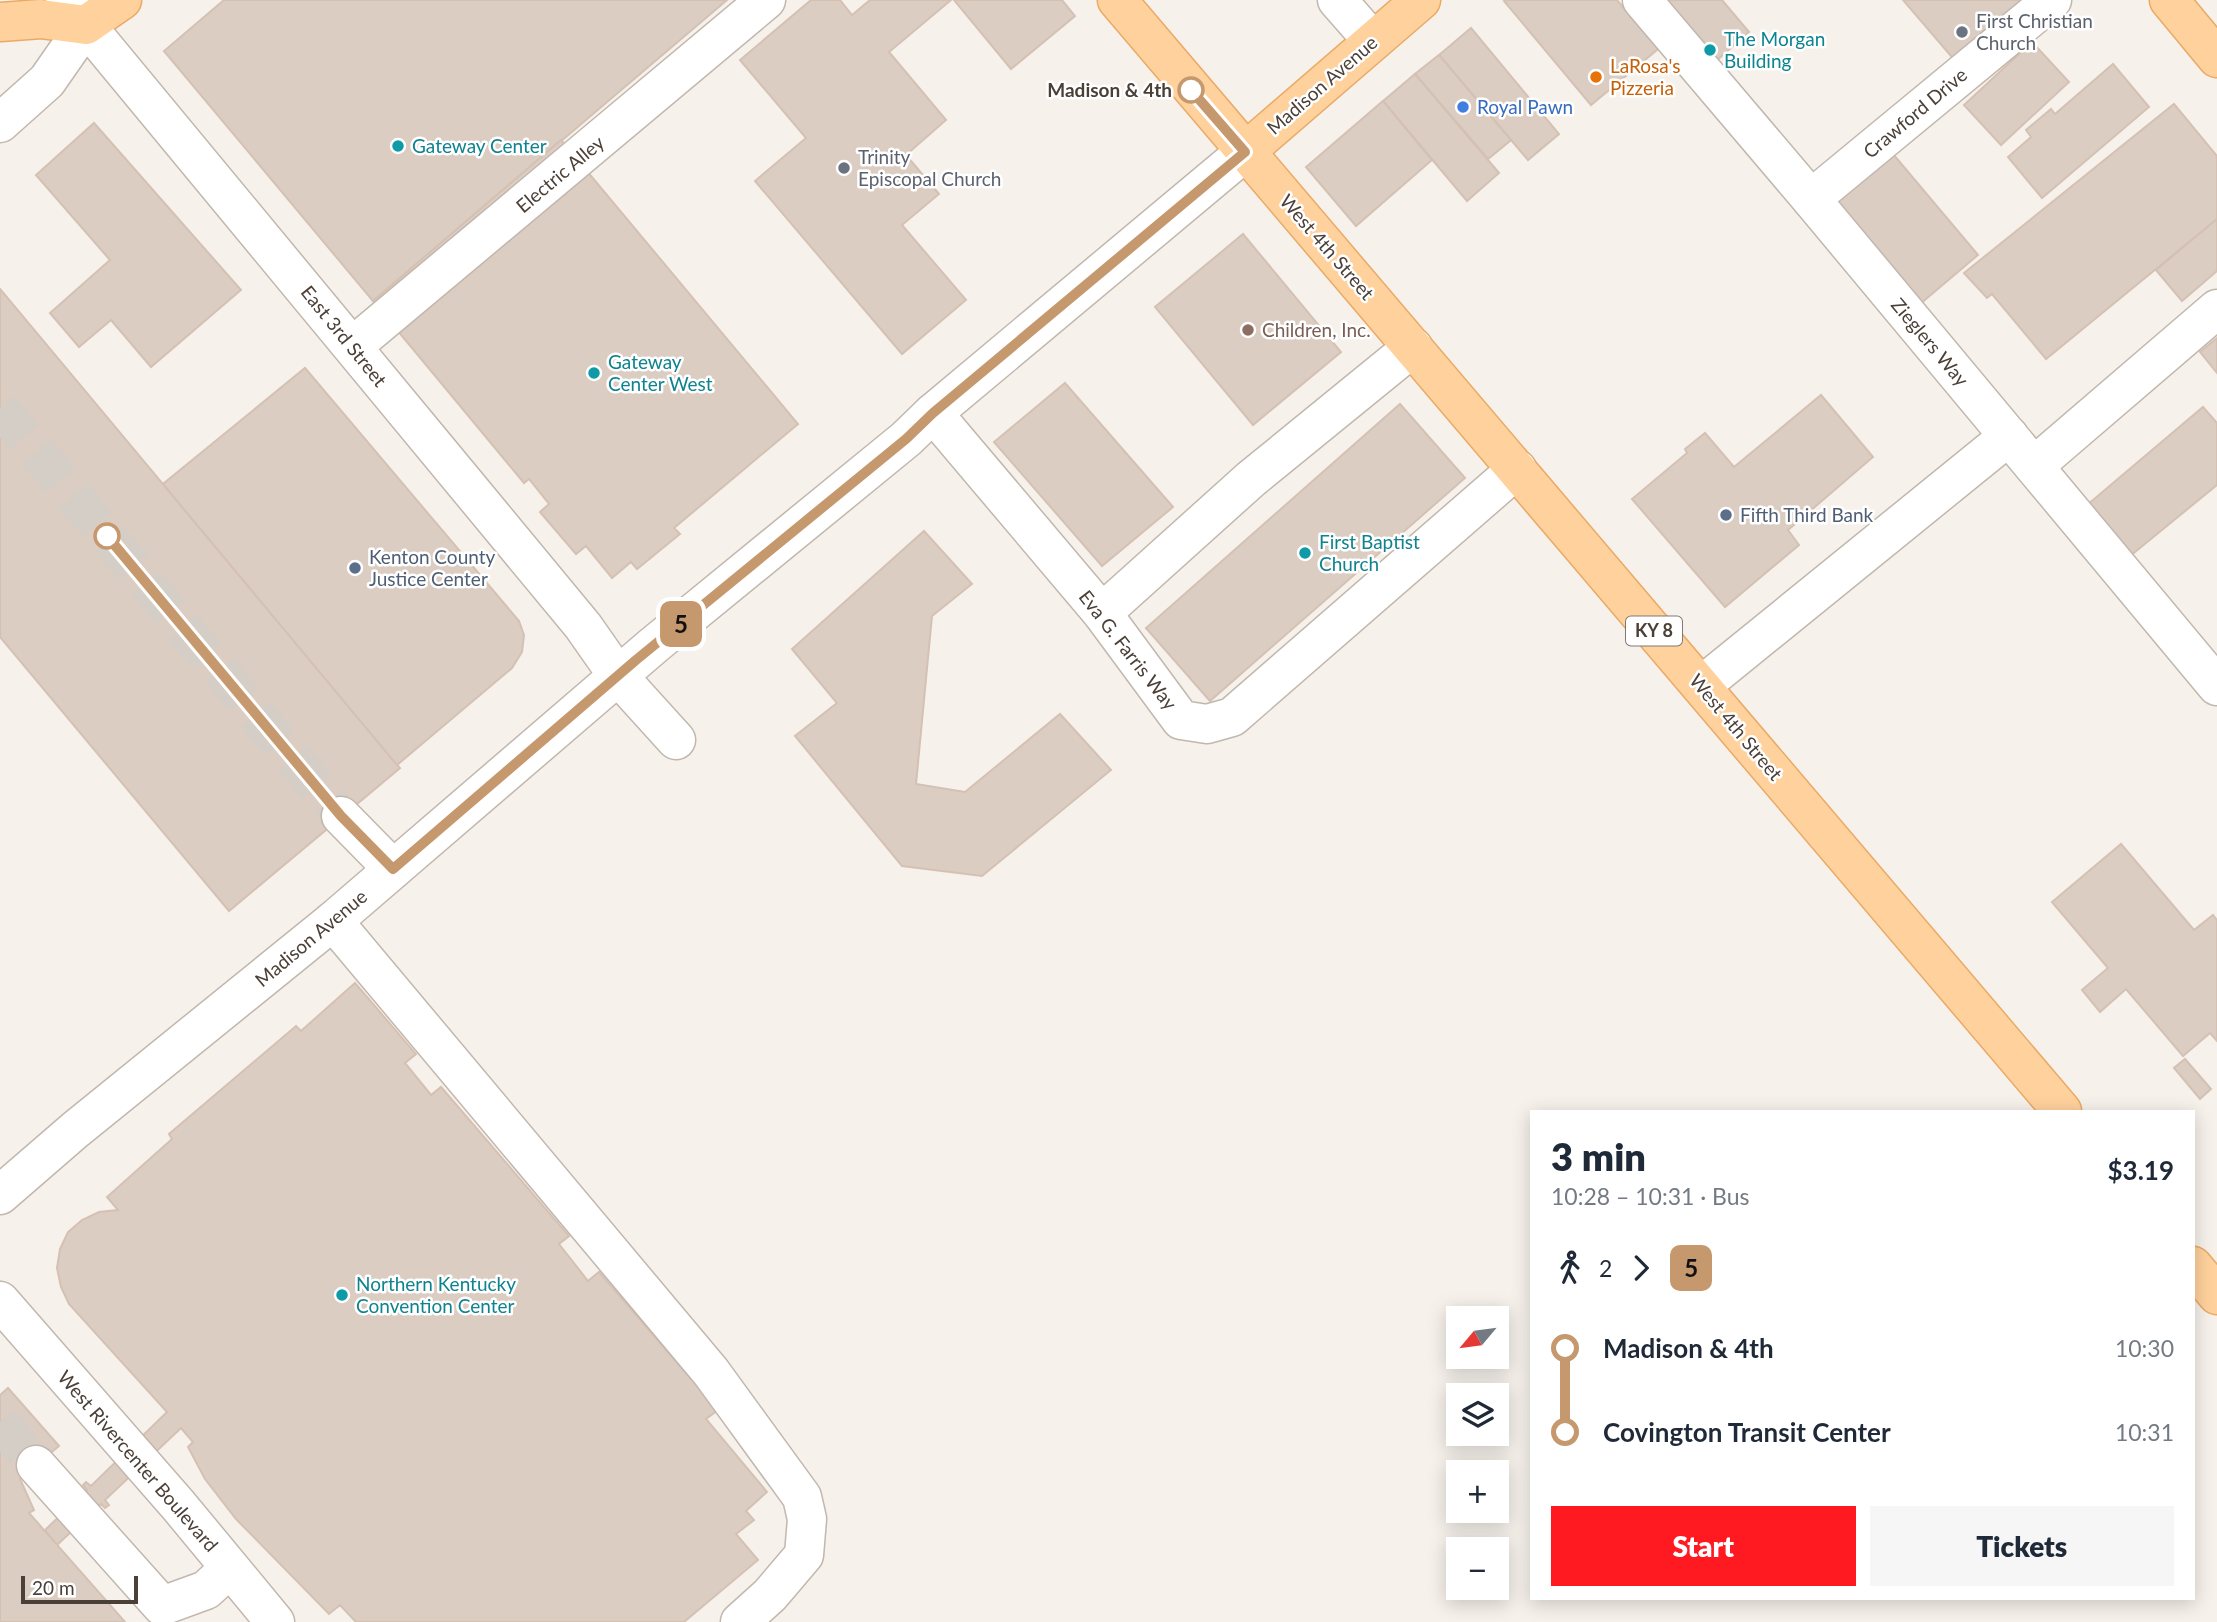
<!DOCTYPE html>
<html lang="en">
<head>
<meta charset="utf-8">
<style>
  body { margin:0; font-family:Lato,sans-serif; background:#f6f6f7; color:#1f2937; height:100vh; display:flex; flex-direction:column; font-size:26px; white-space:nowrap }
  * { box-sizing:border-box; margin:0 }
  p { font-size:23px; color:#747a83 }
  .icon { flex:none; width:38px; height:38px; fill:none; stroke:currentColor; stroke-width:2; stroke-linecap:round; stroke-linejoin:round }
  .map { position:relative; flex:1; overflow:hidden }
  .details { position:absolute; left:1530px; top:1110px; width:665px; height:490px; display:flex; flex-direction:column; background:#fff; border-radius:0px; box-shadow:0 4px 18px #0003 }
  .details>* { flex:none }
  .badge { padding:0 14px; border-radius:10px; font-size:24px; line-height:46px }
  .needle { width:46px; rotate:241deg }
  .buttons { position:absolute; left:1446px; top:1306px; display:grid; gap:14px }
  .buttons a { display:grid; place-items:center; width:63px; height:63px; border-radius:0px; background:#fff; box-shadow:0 4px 18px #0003; font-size:35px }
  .scale { position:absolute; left:21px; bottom:18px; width:117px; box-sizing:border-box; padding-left:7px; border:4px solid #4b4038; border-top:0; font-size:19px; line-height:24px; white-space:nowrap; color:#4b4038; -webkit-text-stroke:5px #fff; paint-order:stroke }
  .map>.badge { position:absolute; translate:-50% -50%; box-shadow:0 0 0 4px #fff }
  .legs { display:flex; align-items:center; gap:10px; height:77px; padding:0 21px; font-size:23px }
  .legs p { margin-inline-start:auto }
  .headline { display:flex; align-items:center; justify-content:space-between; height:119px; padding:0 21px }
  h1 { font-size:38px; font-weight:800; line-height:52px }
  .primary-button { display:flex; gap:14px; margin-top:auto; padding:14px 21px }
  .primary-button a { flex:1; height:80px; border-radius:0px; background:#ff1a21; color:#fff; font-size:28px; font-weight:800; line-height:80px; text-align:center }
  .primary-button a+a { background:#f6f6f7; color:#1f2937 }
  ul { padding:0 21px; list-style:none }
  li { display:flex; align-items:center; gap:24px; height:84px; font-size:26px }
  li i { display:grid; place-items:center; width:10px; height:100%; margin:0 9px; background:currentColor }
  li i::after { content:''; width:18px; height:18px; margin:-9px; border:5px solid; border-radius:50%; background:#fff }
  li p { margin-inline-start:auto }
  li:first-child i { background:linear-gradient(#0000 50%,currentColor 0) }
  li:last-child i { background:linear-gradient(currentColor 50%,#0000 0) }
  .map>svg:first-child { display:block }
</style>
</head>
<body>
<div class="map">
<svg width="2217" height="1622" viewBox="0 0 2217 1622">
  <rect width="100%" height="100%" fill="#f6f1eb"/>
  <g fill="#dccdc3" stroke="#d4c1b3" stroke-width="2">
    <path d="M224 0H727L373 301 164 51Z"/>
    <path d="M811 0H840L852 15 870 0H951L889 52 946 120 906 155 939 194 902 225 966 300 902 354 755 181 806 138 740 60Z"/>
    <path d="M954 0H1062L1075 16 1011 69Z"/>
    <path d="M1506 0H1617L1658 49 1591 105 1504 1Z"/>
    <path d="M1649 0H1722L1749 32 1707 69Z"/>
    <path d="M1903 0H2032L1957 63Z"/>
    <path d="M1471 28 1559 134 1528 160 1439 55Z"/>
    <path d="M2032 42 2069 82 2001 145 1964 105Z"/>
    <path d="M1439 55 1511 140 1488 159 1415 74Z"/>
    <path d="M2113 64 2149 107 2042 198 2008 157 2031 137 2026 130 2051 109 2055 114Z"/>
    <path d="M1415 74 1499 173 1467 201 1383 101Z"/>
    <path d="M1383 101 1432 160 1356 226 1306 167Z"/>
    <path d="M2174 104 2217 156V219L2046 359 1992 294 1987 298 1964 273Z"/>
    <path d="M94 123 241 290 151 367 111 320 79 347 50 313 110 260 36 175Z"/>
    <path d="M561 140 798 424 674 528 680 534 637 569 631 562 612 578 586 546 576 554 540 512 549 504 529 479 524 483 373 301Z"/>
    <path d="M1893 154 1978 255 1920 304 1836 203Z"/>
    <path d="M2217 219V271L2182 301 2156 270Z"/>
    <path d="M1243 234 1341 352 1253 425 1155 307Z"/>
    <path d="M0 289 400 768 229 911 0 637Z"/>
    <path d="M2217 338V373L2200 352Z"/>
    <path d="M305 368 519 621 524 635 522 652 512 668 397 765 163 484Z"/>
    <path d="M1065 383 1173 507 1102 566 994 442Z"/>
    <path d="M1821 395 1873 457 1788 530 1799 545 1725 607 1632 499 1687 453 1685 449 1705 433 1734 467Z"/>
    <path d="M1400 404 1465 478 1210 701 1146 628Z"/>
    <path d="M2203 407 2217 423V485L2130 556 2087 505Z"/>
    <path d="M924 531 972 584 932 616 916 784 965 792 1060 714 1111 770 982 876 902 866 795 736 837 703 792 649Z"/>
    <path d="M2121 844 2194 930 2213 915 2217 920V1041L2210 1033 2183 1056 2126 989 2100 1012 2082 990 2108 968 2052 902Z"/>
    <path d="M355 983 416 1054 405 1063 431 1095 441 1087 569 1236 559 1244 588 1281 599 1272 718 1410 706 1419 767 1492 746 1511 754 1520 736 1534 758 1560 684 1622H356L340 1605 329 1614 236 1519 205 1479 188 1447 193 1442 181 1428 105 1500 109 1505 105 1508 101 1504 57 1545 45 1530 87 1490 83 1485 86 1482 91 1486 167 1412 69 1304 61 1287 57 1268 60 1249 68 1232 82 1220 99 1212 118 1210 107 1197 172 1139 169 1134 296 1026 301 1031Z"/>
    <path d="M2185 1059 2211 1089 2200 1099 2174 1068Z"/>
    <path d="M8 1388 59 1446 20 1479 34 1510 29 1513 125 1622H0V1395Z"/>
  </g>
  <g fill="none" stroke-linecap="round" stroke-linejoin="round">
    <g stroke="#d4cec7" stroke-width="38" stroke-dasharray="38 19" stroke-linecap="butt">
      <path d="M0 408 341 816"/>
      <path d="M0 1422 36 1465"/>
    </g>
    <g stroke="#c2b7ad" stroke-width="41">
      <g id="minor">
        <path d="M65 0 583 626 618 676 676 740"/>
        <path d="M1337 0 1373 41"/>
        <path d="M1642 0 1811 199 2217 686"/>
        <path d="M0 123 47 81 86 25"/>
        <path d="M1811 199 2052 0"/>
        <path d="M353 346 766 0"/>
        <path d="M933 413 1102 613 1181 720 1207 724 1232 717 1517 469"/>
        <path d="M2034 466 2217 309"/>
        <path d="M1102 613 1251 479 1413 347"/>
        <path d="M1701 686 2009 436"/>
        <path d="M341 816 393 869"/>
        <path d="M333 921 711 1372 802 1497 807 1519 804 1555 770 1595 740 1622"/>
        <path d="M0 1195 75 1130 333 921 654 645 906 439 933 413 1245 152"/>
        <path d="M0 1301 179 1506 275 1622"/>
        <path d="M36 1465 162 1606 206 1590 230 1568"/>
      </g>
    </g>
    <g stroke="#eaaa66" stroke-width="41">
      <g id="major">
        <path d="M1117 0C1430 372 1749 739 2062 1111"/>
        <path d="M2169 0 2217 58"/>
        <path d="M0 22 41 19 86 25 122 0"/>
        <path d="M1245 152 1421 0"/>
        <path d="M2193 1266 2217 1295"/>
      </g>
    </g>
    <use href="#minor" stroke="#fff" stroke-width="38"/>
    <use href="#major" stroke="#ffd19c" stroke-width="38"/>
  </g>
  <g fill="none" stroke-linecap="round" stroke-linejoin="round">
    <g stroke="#fff" stroke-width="16">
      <path id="line-1" d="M107 536 341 816 393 869 636 660 906 439 933 413 1245 152 1191 90"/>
    </g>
    <use href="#line-1" stroke="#c5986d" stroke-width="10"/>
  </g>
  <g fill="#6b7280" stroke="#fff" stroke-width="2.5">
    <circle cx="1962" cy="32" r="7"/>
    <circle cx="844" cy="168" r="7"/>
  </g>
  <g fill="#0f9aa8" stroke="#fff" stroke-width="2.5">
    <circle cx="1710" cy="50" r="7"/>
    <circle cx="398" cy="146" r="7"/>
    <circle cx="594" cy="373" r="7"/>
    <circle cx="1305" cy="553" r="7"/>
    <circle cx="342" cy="1295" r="7"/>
  </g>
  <circle fill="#e8710a" stroke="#fff" stroke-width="2.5" cx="1596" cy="77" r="7"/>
  <g fill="#fff" stroke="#c5986d" stroke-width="3.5">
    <circle cx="1191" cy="90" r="12"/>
    <circle cx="107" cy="536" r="12"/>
  </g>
  <circle fill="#3f7fe0" stroke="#fff" stroke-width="2.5" cx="1463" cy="107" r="7"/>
  <circle fill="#8d6e63" stroke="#fff" stroke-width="2.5" cx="1248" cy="330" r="7"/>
  <g fill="#5c6f8a" stroke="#fff" stroke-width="2.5">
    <circle cx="1726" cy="515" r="7"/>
    <circle cx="355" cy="568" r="7"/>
  </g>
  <g text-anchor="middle" stroke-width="5" stroke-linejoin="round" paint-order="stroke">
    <rect fill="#fff" stroke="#817974" stroke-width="2" x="1626" y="616.5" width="56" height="29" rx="5"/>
    <g font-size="18" font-weight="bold" fill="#4b4038">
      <text x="1654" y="637">KY 8</text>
    </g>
    <g font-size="19" fill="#5b616d" stroke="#fff" text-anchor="start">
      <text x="1976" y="28">First Christian<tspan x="1976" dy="22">Church</tspan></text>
      <text x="858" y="164">Trinity<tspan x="858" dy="22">Episcopal Church</tspan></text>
    </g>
    <g font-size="19" fill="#0d838f" stroke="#fff" text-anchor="start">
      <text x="1724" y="46">The Morgan<tspan x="1724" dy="22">Building</tspan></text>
      <text x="412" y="153">Gateway Center</text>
      <text x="608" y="369">Gateway<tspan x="608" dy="22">Center West</tspan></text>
      <text x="1319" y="549">First Baptist<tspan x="1319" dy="22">Church</tspan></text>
      <text x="356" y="1291">Northern Kentucky<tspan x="356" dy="22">Convention Center</tspan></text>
    </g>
    <g font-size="19" fill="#c56008" stroke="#fff" text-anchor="start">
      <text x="1610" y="73">LaRosa's<tspan x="1610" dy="22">Pizzeria</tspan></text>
    </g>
    <g font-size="19" fill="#4b4038" stroke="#fff">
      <text transform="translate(1322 85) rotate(-41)" y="7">Madison Avenue</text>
      <text transform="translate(1915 113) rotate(-40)" y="7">Crawford Drive</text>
      <text transform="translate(560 174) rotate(-40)" y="7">Electric Alley</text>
      <text transform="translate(1327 247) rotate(49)" y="7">West 4th Street</text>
      <text transform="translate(344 336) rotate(51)" y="7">East 3rd Street</text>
      <text transform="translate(1930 342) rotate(50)" y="7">Zieglers Way</text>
      <text transform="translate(1128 650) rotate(52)" y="7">Eva G. Farris Way</text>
      <text transform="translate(1736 727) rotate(50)" y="7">West 4th Street</text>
      <text transform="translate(311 938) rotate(-40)" y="7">Madison Avenue</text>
      <text transform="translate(138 1461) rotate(49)" y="7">West Rivercenter Boulevard</text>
    </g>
    <g font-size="19" font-weight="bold" fill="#4b4038" stroke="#fff" text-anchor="end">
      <text x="1172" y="97">Madison &amp; 4th</text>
    </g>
    <g font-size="19" fill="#366cbe" stroke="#fff" text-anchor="start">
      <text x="1477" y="114">Royal Pawn</text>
    </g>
    <g font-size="19" fill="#785e54" stroke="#fff" text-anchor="start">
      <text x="1262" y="337">Children, Inc.</text>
    </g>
    <g font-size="19" fill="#4e5e75" stroke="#fff" text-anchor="start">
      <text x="1740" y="522">Fifth Third Bank</text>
      <text x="369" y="564">Kenton County<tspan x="369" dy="22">Justice Center</tspan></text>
    </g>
  </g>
</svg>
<div class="buttons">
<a><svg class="needle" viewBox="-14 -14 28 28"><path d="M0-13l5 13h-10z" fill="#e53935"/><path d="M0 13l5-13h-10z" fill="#747a83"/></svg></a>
<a><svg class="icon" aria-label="layers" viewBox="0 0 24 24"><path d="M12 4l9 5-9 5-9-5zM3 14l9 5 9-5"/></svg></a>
<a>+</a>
<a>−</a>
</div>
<div class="scale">20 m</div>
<b class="badge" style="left:681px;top:624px;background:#c5986d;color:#111">5</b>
<section class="details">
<div class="headline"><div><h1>3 min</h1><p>10:28 – 10:31 · Bus</p></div><b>$3.19</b></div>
<div class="legs"><svg class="icon" aria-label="walk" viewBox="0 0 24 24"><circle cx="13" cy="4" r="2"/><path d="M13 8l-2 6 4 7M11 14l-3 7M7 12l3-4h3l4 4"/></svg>2<svg class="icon" aria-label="forward" viewBox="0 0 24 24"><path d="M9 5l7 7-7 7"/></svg><b class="badge" style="background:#c5986d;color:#111">5</b></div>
<ul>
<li><i style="color:#c5986d"></i><b>Madison &amp; 4th</b><p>10:30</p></li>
<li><i style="color:#c5986d"></i><b>Covington Transit Center</b><p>10:31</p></li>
</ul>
<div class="primary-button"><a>Start</a><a>Tickets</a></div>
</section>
</div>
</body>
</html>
